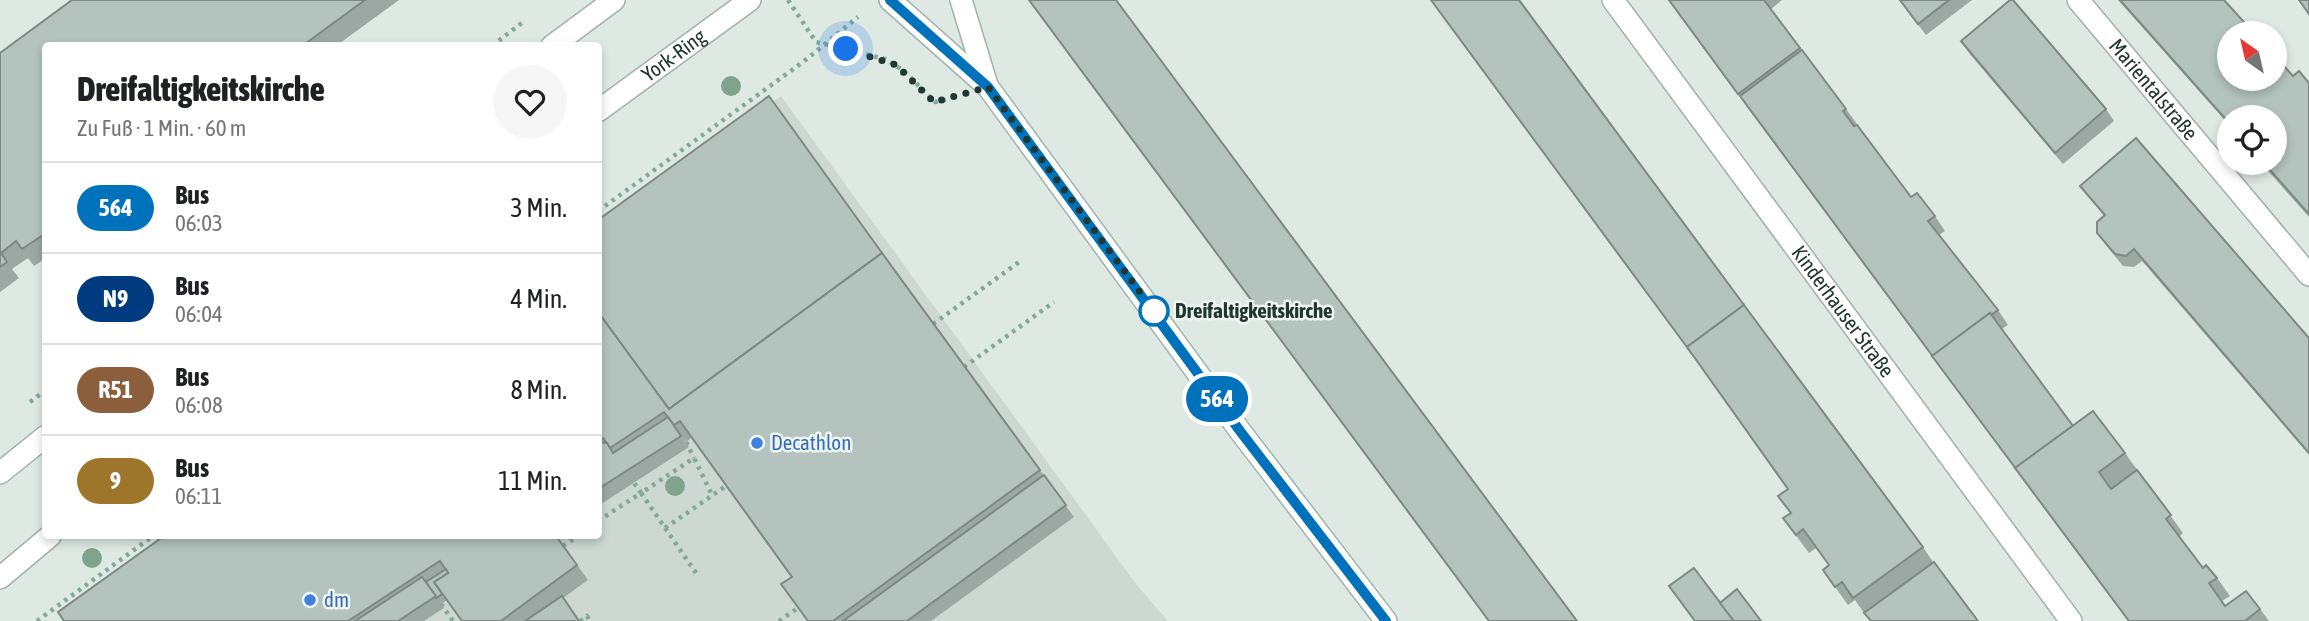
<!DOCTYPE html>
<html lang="de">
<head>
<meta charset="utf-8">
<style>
  body { margin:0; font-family:"Asap Condensed",sans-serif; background:#f6f6f6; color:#202124; height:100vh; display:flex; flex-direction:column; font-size:26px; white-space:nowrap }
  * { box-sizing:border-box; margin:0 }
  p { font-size:23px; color:#757577 }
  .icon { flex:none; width:38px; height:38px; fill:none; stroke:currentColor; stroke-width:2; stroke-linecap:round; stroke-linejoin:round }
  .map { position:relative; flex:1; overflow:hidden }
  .side { position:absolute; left:42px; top:42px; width:560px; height:497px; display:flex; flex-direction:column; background:#fff; border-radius:7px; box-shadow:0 4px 10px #0003 }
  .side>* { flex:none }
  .badge { padding:0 14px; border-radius:23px; font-size:24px; line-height:46px }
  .needle { width:46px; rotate:326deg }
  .tools { position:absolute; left:2217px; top:21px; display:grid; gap:14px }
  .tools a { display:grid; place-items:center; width:70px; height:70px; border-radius:50%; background:#fff; box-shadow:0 4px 10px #0003; font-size:35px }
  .you { position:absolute; width:35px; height:35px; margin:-18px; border:5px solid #fff; border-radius:50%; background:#1a73e8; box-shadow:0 0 0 10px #1a73e833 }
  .map>.badge { position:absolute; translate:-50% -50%; box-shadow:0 0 0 4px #fff }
  .round { display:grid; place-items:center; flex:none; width:74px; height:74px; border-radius:37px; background:#f6f6f6 }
  .summary { display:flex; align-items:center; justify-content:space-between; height:119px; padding:0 35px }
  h1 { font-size:33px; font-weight:800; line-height:52px }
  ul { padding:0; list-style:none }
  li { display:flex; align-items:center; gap:21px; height:91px; padding:0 35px; border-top:2px solid #e0e0e0 }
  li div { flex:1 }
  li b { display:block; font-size:26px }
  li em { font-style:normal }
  li .badge { min-width:77px; font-weight:700; text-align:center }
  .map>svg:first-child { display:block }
</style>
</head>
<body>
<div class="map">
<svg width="2309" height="621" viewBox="0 0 2309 621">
  <rect width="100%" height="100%" fill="#dfe9e4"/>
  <path fill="#cdd8d3" d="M781 96 1136 584 1168 621H69L185 536H598L599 231Z"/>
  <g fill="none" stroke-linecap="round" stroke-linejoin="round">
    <g stroke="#a2b0ab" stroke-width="24">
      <g id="street">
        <path id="s1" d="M1613 0 2071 621"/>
        <path id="s2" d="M2078 0 2309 275"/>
      </g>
    </g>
    <g stroke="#9fb3ab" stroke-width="24">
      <g id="secondary">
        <path d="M890 0 988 87 1240 431 1386 621"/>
        <path d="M961 0 987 85"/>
        <path d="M552 46 614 0"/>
        <path id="s3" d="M598 111 750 0"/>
        <path d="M0 473 46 436"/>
        <path d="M0 578 50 536"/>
      </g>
    </g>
    <g stroke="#82a99c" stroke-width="4.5" stroke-dasharray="3.5 5" stroke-linecap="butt">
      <path d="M788 0 816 42 885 59 904 71 935 102 950 99"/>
      <path d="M492 46 523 22"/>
      <path d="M598 211 803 62 858 17"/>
      <path d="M933 324 1022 260"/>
      <path d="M964 367 1054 302"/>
      <path d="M30 402 46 390"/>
      <path d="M686 442 694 458"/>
      <path d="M598 521 641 493 634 483"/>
      <path d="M665 528 726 486"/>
      <path d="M563 546 578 536"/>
      <path d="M696 573 641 493 694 458 712 495"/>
      <path d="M441 604 453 621"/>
      <path d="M37 621 153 536"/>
      <path d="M580 621 587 616 590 621"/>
      <path d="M779 621 798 608"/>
    </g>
    <use href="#street" stroke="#fff" stroke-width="21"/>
    <use href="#secondary" stroke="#fff" stroke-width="21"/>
  </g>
  <g fill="#7fa38d">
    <circle cx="731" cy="86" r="10"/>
    <circle cx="675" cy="486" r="10"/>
    <circle cx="92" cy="558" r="10"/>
  </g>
  <g fill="#9ba8a3">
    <path d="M72 0H399L336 46H46V258L34 266 28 258 12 269 19 278 0 292V53Z"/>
    <path d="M1668 0H1782L1771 9 1846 109 1857 124 1854 126 1911 197 1935 216 1945 231 1939 235 1998 310 2008 325 2002 329 2073 426 2125 453 2183 533 2179 537 2203 568 2217 578 2230 596 2222 601 2225 606 2260 609 2269 621H2128Z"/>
    <path d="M1899 0H1972L1926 35Z"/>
    <path d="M2118 0H2224L2293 76 2309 83V217L2261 163H2275L2230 117V126Z"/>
    <path d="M1961 41 2106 109 2114 121 2063 164 1969 53Z"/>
    <path d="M2080 186 2309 338V455L2142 261 2134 267 2123 266 2105 244 2097 233 2104 216Z"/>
    <path d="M598 220 882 253 1074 517 931 621H807L791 577 691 438 686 442 676 428 689 447 598 506Z"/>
    <path d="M1788 489 1923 547 1933 562 1866 616 1855 600 1848 605 1823 570 1829 565 1816 548 1809 553 1783 518 1790 513 1778 496Z"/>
    <path d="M556 536 588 580 563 598 579 621H462L447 600 441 604 444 608 424 621H64Z"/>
  </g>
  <g fill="#b4c3bd" stroke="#7e8884" stroke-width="2">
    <path d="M72 0H365L302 46H46V233L22 249 16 241 1 253 7 262 0 267V53Z"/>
    <path d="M1029 0H1116L1577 621H1489Z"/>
    <path d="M1431 0H1519L1744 305 1687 347 1692 354Z"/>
    <path d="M1669 0H1764L1800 48 1738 94Z"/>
    <path d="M1900 0H1949L1918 24Z"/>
    <path d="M2010 0H2013L2106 109 2055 153 1961 41Z"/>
    <path d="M2120 0H2224L2254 33H2230V79H2275V56L2293 76 2299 71 2309 83V214L2264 163H2275V117H2230V124Z"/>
    <path d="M2299 0H2309V14Z"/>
    <path d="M1802 50 1846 109 1843 111 1854 126 1857 125 1911 197 1917 193 1935 216 1928 221 1998 310 1991 315 1990 313 1932 356 1934 358 1740 96Z"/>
    <path d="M769 96 882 253 669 409 598 312V220Z"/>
    <path d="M2136 138 2309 338V453L2134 249 2126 256 2115 254 2097 233V222L2105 215 2080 186Z"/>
    <path d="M882 253 1040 470 833 621H808L781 584 792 577 680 421 674 425 664 412 610 448 603 438 598 437V312L669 409Z"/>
    <path d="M1744 305 1923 547 1853 598 1842 582 1835 587 1823 570 1829 565 1803 529 1796 535 1783 518 1791 513 1778 496 1788 489 1687 347Z"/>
    <path d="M1990 313 2073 426 2015 468 2016 469 1932 356Z"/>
    <path d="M2093 411 2125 453 2099 472 2111 489 2137 470 2171 515 2166 519 2203 568 2206 565 2217 578 2209 583 2225 606 2246 591 2260 609 2245 621H2129L2015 468Z"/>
    <path d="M668 417 681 436 598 489V442L607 443 613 453Z"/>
    <path d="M1044 475 1066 505 907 621H843Z"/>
    <path d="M164 536H556L577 565 501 621H462L434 582 448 573 440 561 348 621H64L58 612Z"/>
    <path d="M1934 562 1978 621H1871L1864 613Z"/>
    <path d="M1694 568 1734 621H1695L1669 586Z"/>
    <path d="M446 569 448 573 434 582 442 594 436 598 426 582Z"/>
    <path d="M422 577 436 596 398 621H355Z"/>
    <path d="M1737 589 1761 621H1734L1720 603Z"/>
    <path d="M562 596 579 621H525Z"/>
  </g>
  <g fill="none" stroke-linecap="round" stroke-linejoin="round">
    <g stroke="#fff" stroke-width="16">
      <path id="line" d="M890 0 988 87 1240 431 1386 621"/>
    </g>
    <use href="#line" stroke="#0072bc" stroke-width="10"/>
    <path stroke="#213731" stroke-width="7" stroke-dasharray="0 12.6" d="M846 49 896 65 934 102 988 87 1154 311"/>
  </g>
  <circle fill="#fff" stroke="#0072bc" stroke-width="3.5" cx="1154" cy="311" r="14"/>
  <g fill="#3f7fe0" stroke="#eff6f2" stroke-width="2.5">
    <circle cx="757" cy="443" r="7"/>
    <circle cx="310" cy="600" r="7"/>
  </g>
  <g text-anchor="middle" stroke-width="5" stroke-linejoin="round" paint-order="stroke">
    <g font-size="21" fill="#213731" stroke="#eff6f2">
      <text dy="7" stroke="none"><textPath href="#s3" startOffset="94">York-Ring</textPath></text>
      <text dy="7" stroke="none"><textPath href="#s2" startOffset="117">Marientalstraße</textPath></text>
      <text dy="7" stroke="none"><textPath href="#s1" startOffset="387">Kinderhauser Straße</textPath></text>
    </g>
    <g font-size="21" font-weight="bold" fill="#213731" stroke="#eff6f2" text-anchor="start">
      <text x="1175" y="318">Dreifaltigkeitskirche</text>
    </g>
    <g font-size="21" fill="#366cbe" stroke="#eff6f2" text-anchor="start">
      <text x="771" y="450">Decathlon</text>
      <text x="324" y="607">dm</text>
    </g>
  </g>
</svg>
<div class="tools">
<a><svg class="needle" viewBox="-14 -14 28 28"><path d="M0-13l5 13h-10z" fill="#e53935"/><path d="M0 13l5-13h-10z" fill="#757577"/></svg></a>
<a><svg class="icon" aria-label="locate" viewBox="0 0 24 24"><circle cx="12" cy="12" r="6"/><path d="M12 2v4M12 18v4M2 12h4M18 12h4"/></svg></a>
</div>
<div class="you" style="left:846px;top:49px"></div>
<b class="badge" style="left:1217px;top:399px;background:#0072bc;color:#fff">564</b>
<section class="side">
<div class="summary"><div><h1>Dreifaltigkeitskirche</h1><p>Zu Fuß · 1 Min. · 60 m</p></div><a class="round"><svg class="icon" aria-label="heart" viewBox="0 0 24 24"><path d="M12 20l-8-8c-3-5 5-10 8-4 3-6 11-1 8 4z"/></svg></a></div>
<ul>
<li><span class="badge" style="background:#0072bc;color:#fff">564</span><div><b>Bus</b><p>06:03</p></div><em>3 Min.</em></li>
<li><span class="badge" style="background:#003b80;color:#fff">N9</span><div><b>Bus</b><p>06:04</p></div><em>4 Min.</em></li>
<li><span class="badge" style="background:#8b5e3c;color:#fff">R51</span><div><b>Bus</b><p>06:08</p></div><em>8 Min.</em></li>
<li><span class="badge" style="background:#9d762c;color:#fff">9</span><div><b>Bus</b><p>06:11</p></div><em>11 Min.</em></li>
</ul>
</section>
</div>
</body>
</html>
